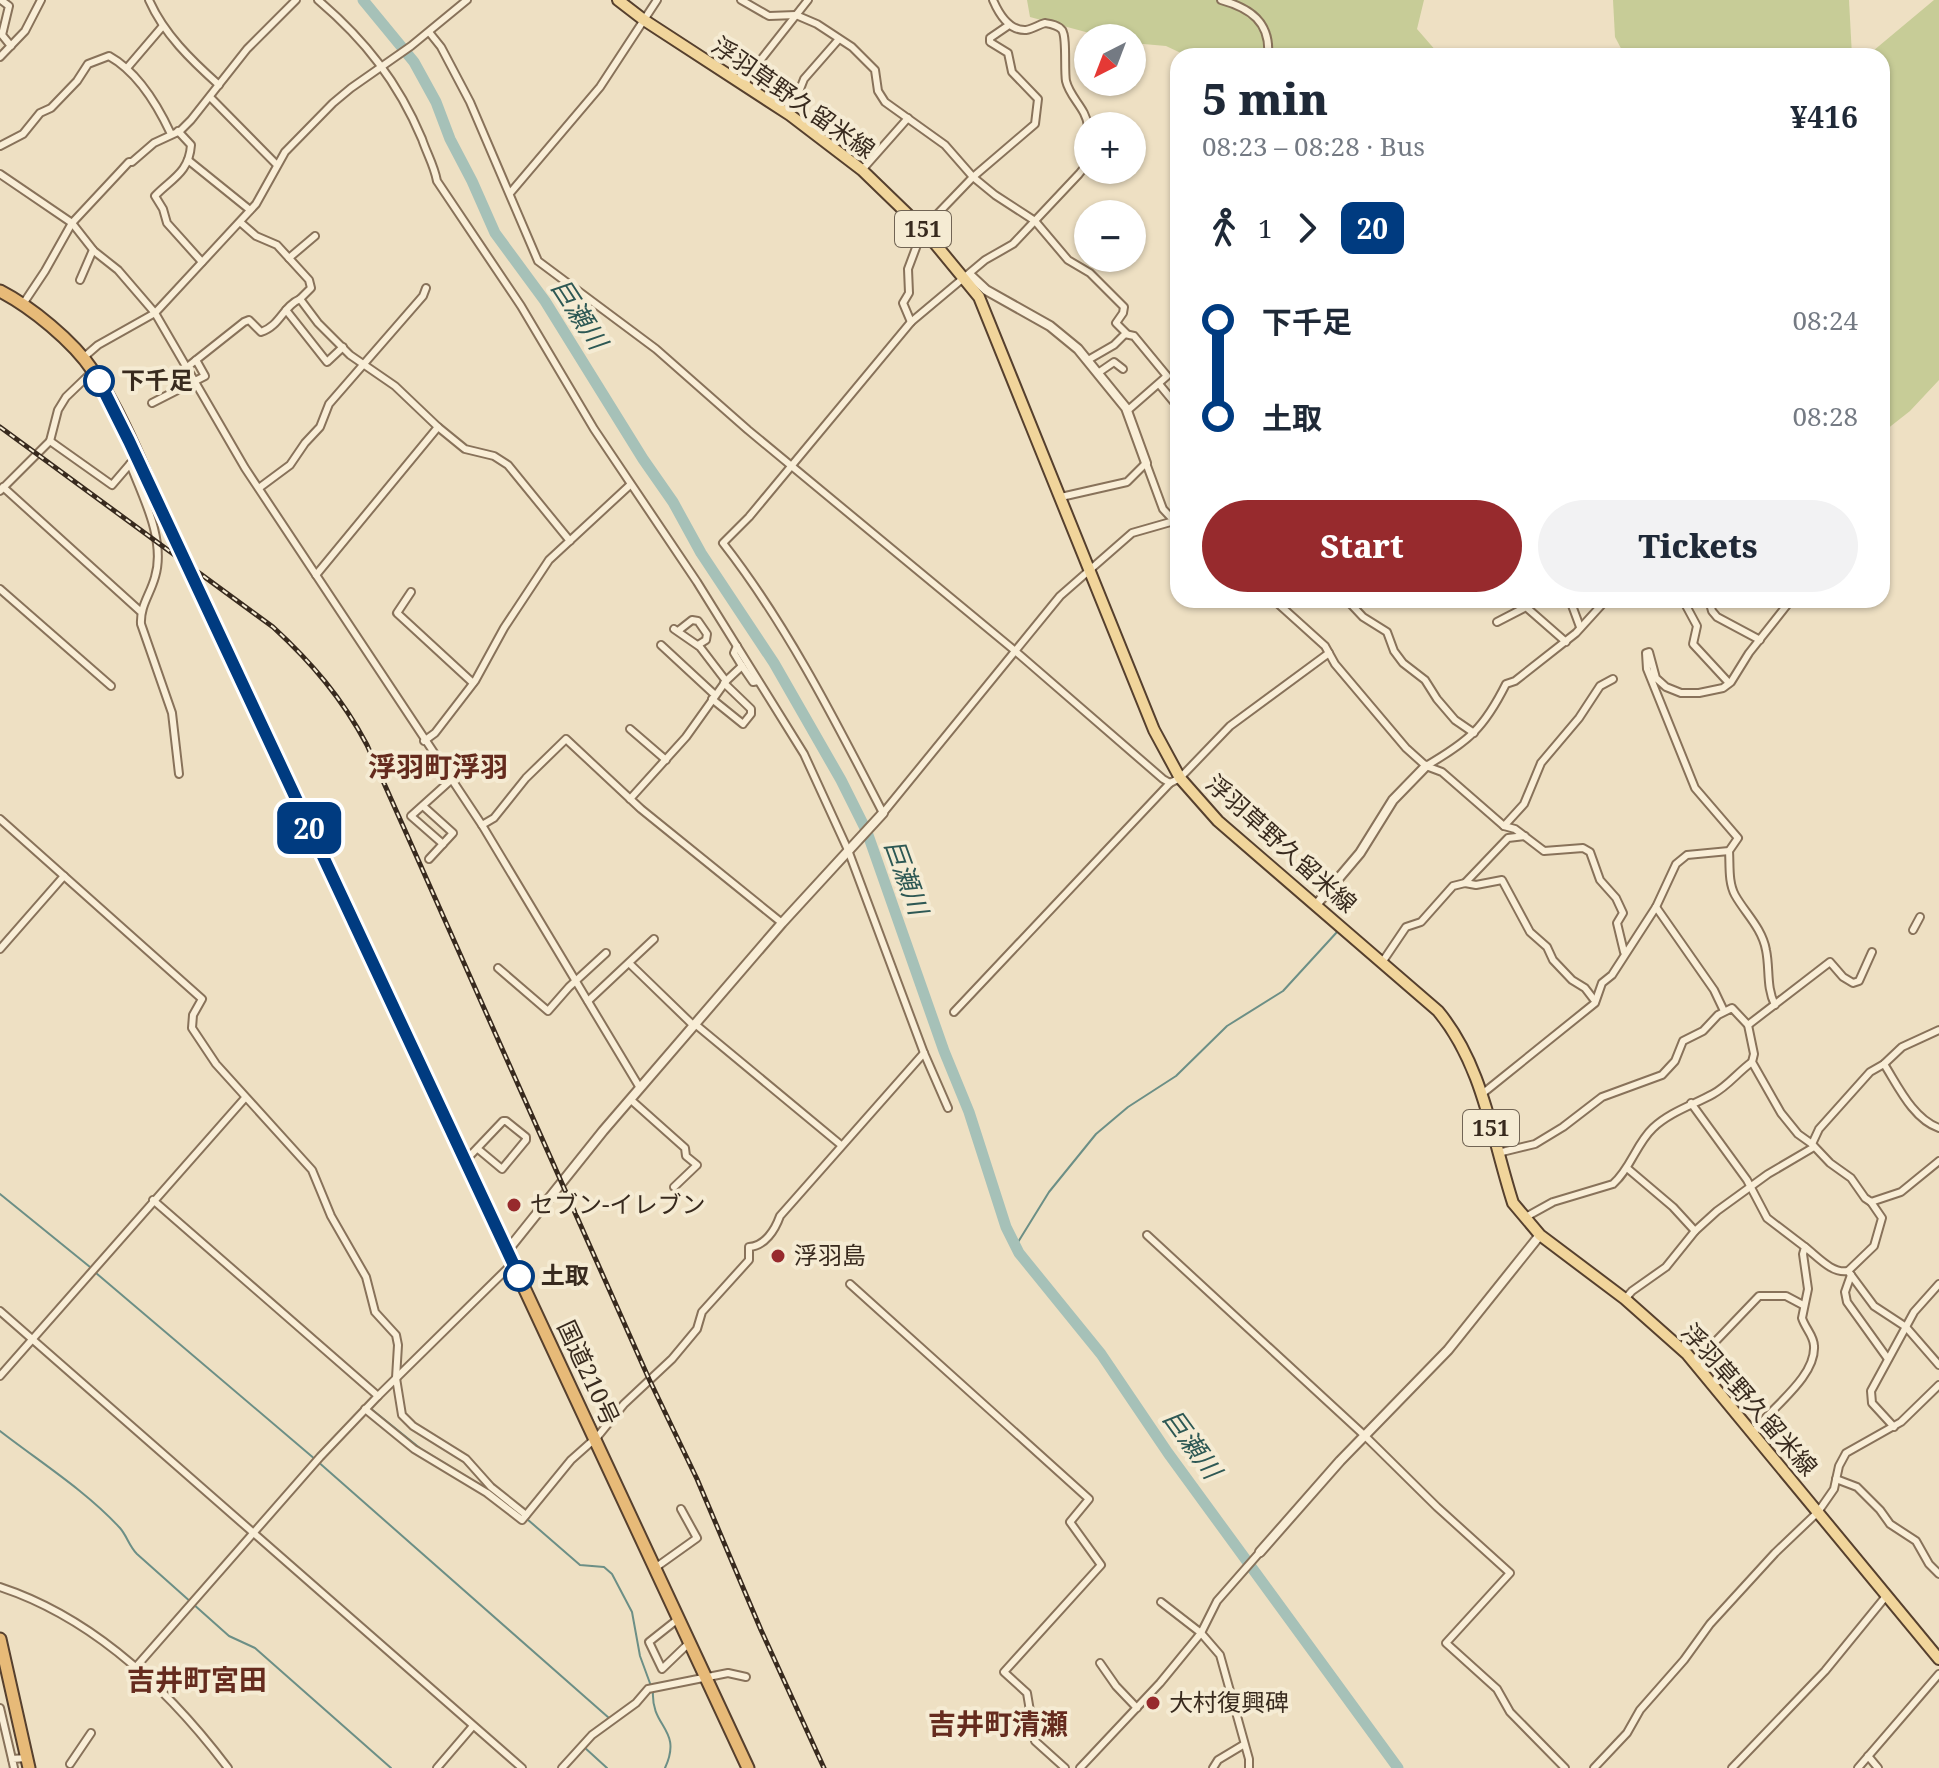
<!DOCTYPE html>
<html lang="en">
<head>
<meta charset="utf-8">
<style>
  body { margin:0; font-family:"Noto Serif","Noto Sans JP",serif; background:#f2f2f3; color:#1f2937; height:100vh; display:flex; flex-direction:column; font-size:30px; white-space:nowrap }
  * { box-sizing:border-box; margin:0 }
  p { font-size:26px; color:#747a83 }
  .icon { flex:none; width:44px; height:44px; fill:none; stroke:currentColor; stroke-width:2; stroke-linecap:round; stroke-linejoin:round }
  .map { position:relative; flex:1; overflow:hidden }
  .details { position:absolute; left:1170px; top:48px; width:720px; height:560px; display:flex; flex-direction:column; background:#fff; border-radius:24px; box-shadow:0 2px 6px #0004 }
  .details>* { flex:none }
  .badge { padding:0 16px; border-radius:12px; font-size:28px; line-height:52px }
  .needle { width:52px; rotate:222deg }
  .buttons { position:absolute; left:1074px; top:24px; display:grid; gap:16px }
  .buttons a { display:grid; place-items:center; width:72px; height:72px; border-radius:50%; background:#fff; box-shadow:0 2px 6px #0004; font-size:40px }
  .map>.badge { position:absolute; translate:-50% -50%; box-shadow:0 0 0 4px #fff }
  .legs { display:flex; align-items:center; gap:12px; height:88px; padding:0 32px; font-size:26px }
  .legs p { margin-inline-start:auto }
  .headline { display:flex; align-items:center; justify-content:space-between; height:136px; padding:0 32px }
  h1 { font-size:44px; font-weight:800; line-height:60px }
  .cta { display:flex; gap:16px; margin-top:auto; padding:16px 32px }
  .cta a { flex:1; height:92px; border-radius:48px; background:#972a2d; color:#fff; font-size:32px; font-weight:800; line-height:92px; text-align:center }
  .cta a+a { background:#f2f2f3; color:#1f2937 }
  ul { padding:0 32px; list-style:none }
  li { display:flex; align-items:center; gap:28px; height:96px; font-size:30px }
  li i { display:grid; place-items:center; width:12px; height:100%; margin:0 10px; background:currentColor }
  li i::after { content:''; width:20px; height:20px; margin:-10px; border:6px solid; border-radius:50%; background:#fff }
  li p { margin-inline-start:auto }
  li:first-child i { background:linear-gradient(#0000 50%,currentColor 0) }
  li:last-child i { background:linear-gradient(currentColor 50%,#0000 0) }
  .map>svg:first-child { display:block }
</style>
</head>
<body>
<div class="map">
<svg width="1939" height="1768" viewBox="0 0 1939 1768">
  <rect width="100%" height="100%" fill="#eee0c3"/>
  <g fill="#c7cc97">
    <path d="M1027 0H1424L1417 29 1437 52 1433 56H1198L1183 54 1166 46 1132 43V38H1108L1030 17Z"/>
    <path d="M1613 0H1849L1852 56H1625L1615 37Z"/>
    <path d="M1934 0H1939V380L1910 411 1882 433V56H1867Z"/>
  </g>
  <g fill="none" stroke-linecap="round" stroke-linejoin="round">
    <g stroke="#6c8f86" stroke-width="2">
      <path d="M0 1194 90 1267"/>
      <path d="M1015 1247 1049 1192 1096 1134 1128 1107 1176 1076 1227 1026 1283 991 1337 932"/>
      <path d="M96 1273 316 1460 609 1718 580 1743"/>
      <path d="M370 1408 421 1449 497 1495"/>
      <path d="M0 1431C40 1462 86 1491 120 1528 127 1536 129 1546 137 1554L229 1636 255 1648 391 1768"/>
      <path d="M527 1519 580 1565 604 1567 612 1574 632 1612 640 1656 651 1686"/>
      <path d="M653 1692C651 1728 683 1729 665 1768"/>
      <path d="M584 1747 607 1768"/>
    </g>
    <path stroke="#a6c1b8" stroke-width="11" d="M363 0 414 62 436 102 450 139 472 181 495 233 545 301 643 459 673 502 701 553 774 663 841 780 867 832 944 1051 969 1112 1006 1227 1019 1253 1101 1354 1168 1453 1398 1768"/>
    <g stroke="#88725a" stroke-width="10">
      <g id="minor">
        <path d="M1 0 9 6 2 35 11 46"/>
        <path d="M149 0C164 34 191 60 219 85"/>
        <path d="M318 0C365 40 398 82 422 139 427 154 434 165 437 181L521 306 594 429 697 582 804 754 848 850 924 1053 948 1108"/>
        <path d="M741 0 769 16 796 15 817 24 852 47 875 70 878 91 885 102 945 145 973 177 995 195 1035 221 1068 260 1090 273 1124 307 1123 313 1116 323 1126 333 1114 345 1088 360"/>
        <path d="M993 0C999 14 1009 31 1026 30 1033 29 1038 25 1045 23 1051 24 1058 25 1062 30 1067 37 1064 70 1066 81 1070 98 1086 108 1088 126"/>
        <path d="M1221 0C1250 8 1271 22 1268 56"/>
        <path d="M429 32 441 47 470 102 538 261 656 349 748 430 1014 650 1163 779 1170 783 1180 778 1230 726 1329 653"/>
        <path d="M0 57 25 31 41 0"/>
        <path d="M127 68 162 27"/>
        <path d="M746 85 748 76 808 0"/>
        <path d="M210 97 277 165"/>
        <path d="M790 115 804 79 839 39"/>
        <path d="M178 131 191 145C189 173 171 179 155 196L163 209 167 223 202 262"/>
        <path d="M0 146 23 134 40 113 51 108 77 81 88 64 109 56C138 72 157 104 171 134"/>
        <path d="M1088 155 1087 164 1079 174 1013 244 985 260 911 322 749 517 723 543C787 625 835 720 883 813L1060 596 1132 533 1174 521"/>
        <path d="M188 160 250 210"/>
        <path d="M862 170 908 118"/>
        <path d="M0 174 72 223 94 251 118 270 155 313 245 468 482 825 640 1088"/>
        <path d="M511 192 600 87 657 0"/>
        <path d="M240 222 256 236 277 245 309 280 311 288 300 299 318 323 350 355 395 386 438 427 316 575"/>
        <path d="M289 258 315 236"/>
        <path d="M80 280 93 250"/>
        <path d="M23 304 45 271 72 223 129 162H132L154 143 180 131 191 120 247 49 296 0"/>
        <path d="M286 310 327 362 343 347"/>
        <path d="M911 322 903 303 909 293 908 269 923 229 973 177 1035 124 1038 99 1012 72 1008 53 990 42V38L1009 25"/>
        <path d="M1125 334 1134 336 1167 376 1127 411"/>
        <path d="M83 358 98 345 155 313 256 204 285 152 333 103 351 88 411 46 467 0"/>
        <path d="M186 368 244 322 249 320 261 332C280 326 283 306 300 299"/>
        <path d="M1098 373 1114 362 1123 369"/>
        <path d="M1159 384 1178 407"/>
        <path d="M152 403 205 376 196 360"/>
        <path d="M438 427 465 449 494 456 508 465 570 541"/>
        <path d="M50 441 112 485 130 464"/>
        <path d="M136 457 130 464C143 497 166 541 155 577 150 595 140 606 141 624L172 713 179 774"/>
        <path d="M3 487 140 611"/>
        <path d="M259 488 290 465 305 443 320 427 329 404 423 296 426 288"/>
        <path d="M0 491 50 441 58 410 66 397 93 371"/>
        <path d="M1061 497 1127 482 1146 463 1163 509 1178 525"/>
        <path d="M0 589 111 686"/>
        <path d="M411 592 397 613 473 683"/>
        <path d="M1274 600 1325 646 1335 664 1406 748 1426 766 1442 772 1504 826 1515 829 1544 851 1583 848 1590 852 1600 880 1616 898 1623 913 1617 923 1624 952"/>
        <path d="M1347 600 1363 617 1387 632 1394 651 1403 663 1425 680 1437 699 1455 720 1474 733"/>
        <path d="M1570 600 1580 627"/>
        <path d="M1683 600 1697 626 1693 644 1729 683"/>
        <path d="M1709 600 1712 611 1717 617 1760 640"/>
        <path d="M1497 622 1526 607 1566 642"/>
        <path d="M674 629 700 647 726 681"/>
        <path d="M678 631 692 620 698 621 707 634 706 640 698 645"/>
        <path d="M661 645 715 695"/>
        <path d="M742 666 753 682 758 681"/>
        <path d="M712 699 743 724 751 714V709L724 683"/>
        <path d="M630 729 666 760"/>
        <path d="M424 741 435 733 475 681 504 628 549 560 630 485"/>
        <path d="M1426 766C1469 741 1484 728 1506 684L1515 681 1576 633 1606 600"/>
        <path d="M630 799 686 737 726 681 742 666 734 653 737 646"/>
        <path d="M423 806 453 833 429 859"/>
        <path d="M0 819 202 999 193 1015 192 1028 216 1064 312 1170 331 1216 366 1277 375 1312 396 1335 398 1345 396 1378 402 1415 413 1426 466 1459 491 1487 526 1515"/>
        <path d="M482 825 494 818 526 778 566 739 641 809 782 923"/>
        <path d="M1504 826 1524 804 1541 763 1579 718 1600 686 1613 679"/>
        <path d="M443 844 411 816 451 780"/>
        <path d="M1729 851C1730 865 1728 882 1735 895 1745 913 1762 928 1766 950 1770 969 1766 987 1775 1005"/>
        <path d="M1465 883 1508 838 1525 836"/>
        <path d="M1656 907 1714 990 1724 1011"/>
        <path d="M1913 930 1920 917"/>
        <path d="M0 949 64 876"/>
        <path d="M1383 961 1406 927 1421 922 1453 886 1465 883 1476 885 1502 880 1530 932 1547 947 1553 960 1572 980 1585 988 1595 1001"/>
        <path d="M629 963 694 1026"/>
        <path d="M498 968 548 1011 569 987 606 953"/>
        <path d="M588 1001 654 939"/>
        <path d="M954 1012 1170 783"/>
        <path d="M695 1024 841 1145"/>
        <path d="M1748 1025 1830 962 1843 977 1853 983 1859 981 1872 952"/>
        <path d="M1884 1064C1898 1086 1913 1119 1939 1128"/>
        <path d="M1482 1094 1595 1003 1602 983 1612 975 1656 907 1676 864 1687 855 1729 851 1738 838 1695 788 1647 669 1646 653 1649 652 1656 678 1666 687 1681 693H1699L1723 688 1731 682 1749 653 1791 600"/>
        <path d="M630 1099 685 1148 686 1156 697 1165 674 1187"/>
        <path d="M1691 1103 1747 1180 1767 1218 1805 1247 1803 1254 1808 1289 1802 1318C1805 1328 1814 1336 1814 1346 1816 1378 1769 1409 1753 1433"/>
        <path d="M1812 1144 1819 1129 1870 1072 1884 1064 1902 1047 1939 1030"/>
        <path d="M1498 1153 1535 1144 1563 1127 1602 1097 1662 1075 1675 1061 1683 1041 1703 1031 1718 1015 1732 1008 1748 1025 1754 1054 1752 1062 1781 1113 1798 1134 1812 1144 1830 1163 1851 1178 1865 1198 1871 1202 1901 1192 1939 1161"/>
        <path d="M465 1161 503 1121H506L526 1137V1140L502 1169 478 1149"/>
        <path d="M1627 1168 1673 1207 1695 1231"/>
        <path d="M153 1200 378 1396"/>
        <path d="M1524 1218 1553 1202 1613 1184C1631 1168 1636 1144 1653 1128 1670 1112 1693 1105 1713 1094 1728 1086 1738 1072 1752 1062"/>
        <path d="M1147 1235 1364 1435 1437 1507 1510 1573 1446 1643 1497 1689 1510 1712 1565 1768"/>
        <path d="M1805 1247C1818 1257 1832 1274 1848 1271L1874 1306 1906 1327 1939 1365"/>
        <path d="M1848 1271 1874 1246 1882 1218 1871 1202"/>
        <path d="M1851 1275 1845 1292 1847 1302 1888 1359"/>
        <path d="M850 1284 1089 1499 1070 1522 1101 1565 1004 1672 1027 1693 1035 1741 1065 1768"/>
        <path d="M1625 1299 1632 1291 1666 1267 1695 1231 1717 1211 1768 1174 1814 1147"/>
        <path d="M0 1311 522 1768"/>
        <path d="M1698 1366 1713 1344 1759 1296H1786L1803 1305"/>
        <path d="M0 1376 245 1098"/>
        <path d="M365 1409 414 1449 487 1493 522 1520 571 1460 598 1436 624 1404 672 1359 697 1329 702 1312 749 1260V1247C765 1246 775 1230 780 1216L924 1053"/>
        <path d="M1894 1427 1872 1403 1871 1391 1914 1312 1939 1284"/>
        <path d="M1836 1479 1857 1487 1880 1510 1890 1524 1916 1541 1929 1564 1939 1574"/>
        <path d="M655 1568 697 1538 681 1509"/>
        <path d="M0 1587C94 1618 169 1690 228 1768"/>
        <path d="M1161 1602 1201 1633 1220 1655 1249 1759V1768"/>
        <path d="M678 1619 649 1642 662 1669 689 1643"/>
        <path d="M1100 1663 1116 1686 1137 1708"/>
        <path d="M135 1668 320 1457 378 1396 512 1264"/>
        <path d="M0 1708 12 1759"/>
        <path d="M1868 1756 1878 1768"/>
        <path d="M70 1764 91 1733"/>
        <path d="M14 1768 12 1759 26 1758"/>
        <path d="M437 1768 473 1726"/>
        <path d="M562 1768 592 1735 636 1703 648 1689 728 1673 746 1677"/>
        <path d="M1080 1768 1160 1683 1201 1633 1217 1601 1260 1552"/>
        <path d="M1213 1768 1218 1760 1243 1745"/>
        <path d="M1594 1768 1627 1733 1640 1710 1684 1660 1710 1624 1775 1553 1818 1512 1834 1489 1839 1466 1846 1453 1901 1422 1939 1385"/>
        <path d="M1732 1768 1825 1671 1887 1595"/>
        <path d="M1858 1768 1939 1674"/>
      </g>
    </g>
    <g stroke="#88725a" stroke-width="12">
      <g id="tertiary">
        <path d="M963 278 971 276 986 290 1050 326 1078 349 1126 408 1146 463"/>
        <path d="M1316 905 1360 853 1393 800 1426 766"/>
        <path d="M507 1251 603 1131 782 923 883 813"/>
        <path d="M1260 1552 1340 1461 1448 1350 1540 1235"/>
      </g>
    </g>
    <g stroke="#56402e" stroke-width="14">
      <path id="primary" d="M618 0 644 20 790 115 862 170 923 229 979 297 1154 730 1180 778 1218 821 1438 1011C1483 1065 1492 1138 1513 1203L1540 1235 1625 1299 1687 1354 1939 1659"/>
    </g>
    <g stroke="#56402e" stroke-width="15">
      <g id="trunk">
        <path d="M0 291C31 307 73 341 93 371 125 418 147 480 171 532"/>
        <path d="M203 599 748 1768"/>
        <path d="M0 1639 29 1768"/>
      </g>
    </g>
    <use href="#minor" stroke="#f9eed7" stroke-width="6"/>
    <use href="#tertiary" stroke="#f9eed7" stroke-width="8"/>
    <use href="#primary" stroke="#f1d59b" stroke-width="10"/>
    <use href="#trunk" stroke="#e7ba78" stroke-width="11"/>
    <g stroke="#382a1e" stroke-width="5">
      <path id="rail" d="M0 427 273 627C312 663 342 698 367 745L649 1379 697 1479 761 1630 824 1768"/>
    </g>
    <use href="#rail" stroke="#f5ebd3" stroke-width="2" stroke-dasharray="6" stroke-linecap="butt"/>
    <g stroke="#56402e" stroke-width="15" stroke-linecap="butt">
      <path id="trunk-bridge" d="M171 532 203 599"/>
    </g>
    <use href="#trunk-bridge" stroke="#e7ba78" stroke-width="11"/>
  </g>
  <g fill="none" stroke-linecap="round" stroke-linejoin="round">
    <g stroke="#fff" stroke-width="18">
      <path id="line-1" d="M99 381 129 441 519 1276"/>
    </g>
    <use href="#line-1" stroke="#003b80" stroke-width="12"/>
  </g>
  <g fill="#fff" stroke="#003b80" stroke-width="4">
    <circle cx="99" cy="381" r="14"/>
    <circle cx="519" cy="1276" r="14"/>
  </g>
  <g fill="#972a2d" stroke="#f5ebd3" stroke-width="3">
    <circle cx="514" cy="1205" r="8"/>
    <circle cx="778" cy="1256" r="8"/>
    <circle cx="1153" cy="1703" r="8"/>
  </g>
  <g text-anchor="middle" stroke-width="8" stroke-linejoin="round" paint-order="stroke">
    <g fill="#f5ebd3" stroke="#716454" stroke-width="2">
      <rect x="895" y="211" width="56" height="36" rx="6"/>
      <rect x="1463" y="1110" width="56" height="36" rx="6"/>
    </g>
    <g font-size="22" font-weight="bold" fill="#382a1e">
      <text x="923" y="237">151</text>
      <text x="1491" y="1136">151</text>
    </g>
    <g font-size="24" fill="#382a1e" stroke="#f5ebd3">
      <text transform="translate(793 98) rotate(35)" y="8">浮羽草野久留米線</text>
      <text transform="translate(1281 844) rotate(42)" y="8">浮羽草野久留米線</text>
      <text transform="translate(588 1373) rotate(65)" y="8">国道210号</text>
      <text transform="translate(1749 1400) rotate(49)" y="8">浮羽草野久留米線</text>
    </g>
    <g font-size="24" font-weight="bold" fill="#382a1e" stroke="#f5ebd3" text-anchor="start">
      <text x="121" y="389">下千足</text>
      <text x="541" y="1284">土取</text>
    </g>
    <g font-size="24" fill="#382a1e" stroke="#f5ebd3" text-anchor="start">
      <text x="530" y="1213">セブン-イレブン</text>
      <text x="794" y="1264">浮羽島</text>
      <text x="1169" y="1711">大村復興碑</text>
    </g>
    <g font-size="26" font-style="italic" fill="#2d5854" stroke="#f5ebd3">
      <text transform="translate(579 314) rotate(57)" y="9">巨瀬川</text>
      <text transform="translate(906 877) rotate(70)" y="9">巨瀬川</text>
      <text transform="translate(1192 1444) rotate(54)" y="9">巨瀬川</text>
    </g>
    <g font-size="28" font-weight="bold" fill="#652b1e" stroke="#f5ebd3">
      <text x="438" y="777">浮羽町浮羽</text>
      <text x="197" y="1690">吉井町宮田</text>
      <text x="998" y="1734">吉井町清瀬</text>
    </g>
  </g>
</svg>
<div class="buttons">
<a><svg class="needle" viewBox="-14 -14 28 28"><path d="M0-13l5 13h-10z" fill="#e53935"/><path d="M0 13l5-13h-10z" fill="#747a83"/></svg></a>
<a>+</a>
<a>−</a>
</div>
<b class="badge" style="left:309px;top:828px;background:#003b80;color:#fff">20</b>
<section class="details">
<div class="headline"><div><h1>5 min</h1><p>08:23 – 08:28 · Bus</p></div><b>¥416</b></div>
<div class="legs"><svg class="icon" aria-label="walk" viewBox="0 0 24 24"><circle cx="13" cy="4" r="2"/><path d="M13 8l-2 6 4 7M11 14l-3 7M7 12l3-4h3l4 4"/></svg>1<svg class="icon" aria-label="forward" viewBox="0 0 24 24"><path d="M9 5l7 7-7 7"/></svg><b class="badge" style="background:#003b80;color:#fff">20</b></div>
<ul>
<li><i style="color:#003b80"></i><b>下千足</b><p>08:24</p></li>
<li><i style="color:#003b80"></i><b>土取</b><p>08:28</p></li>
</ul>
<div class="cta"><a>Start</a><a>Tickets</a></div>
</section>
</div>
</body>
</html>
